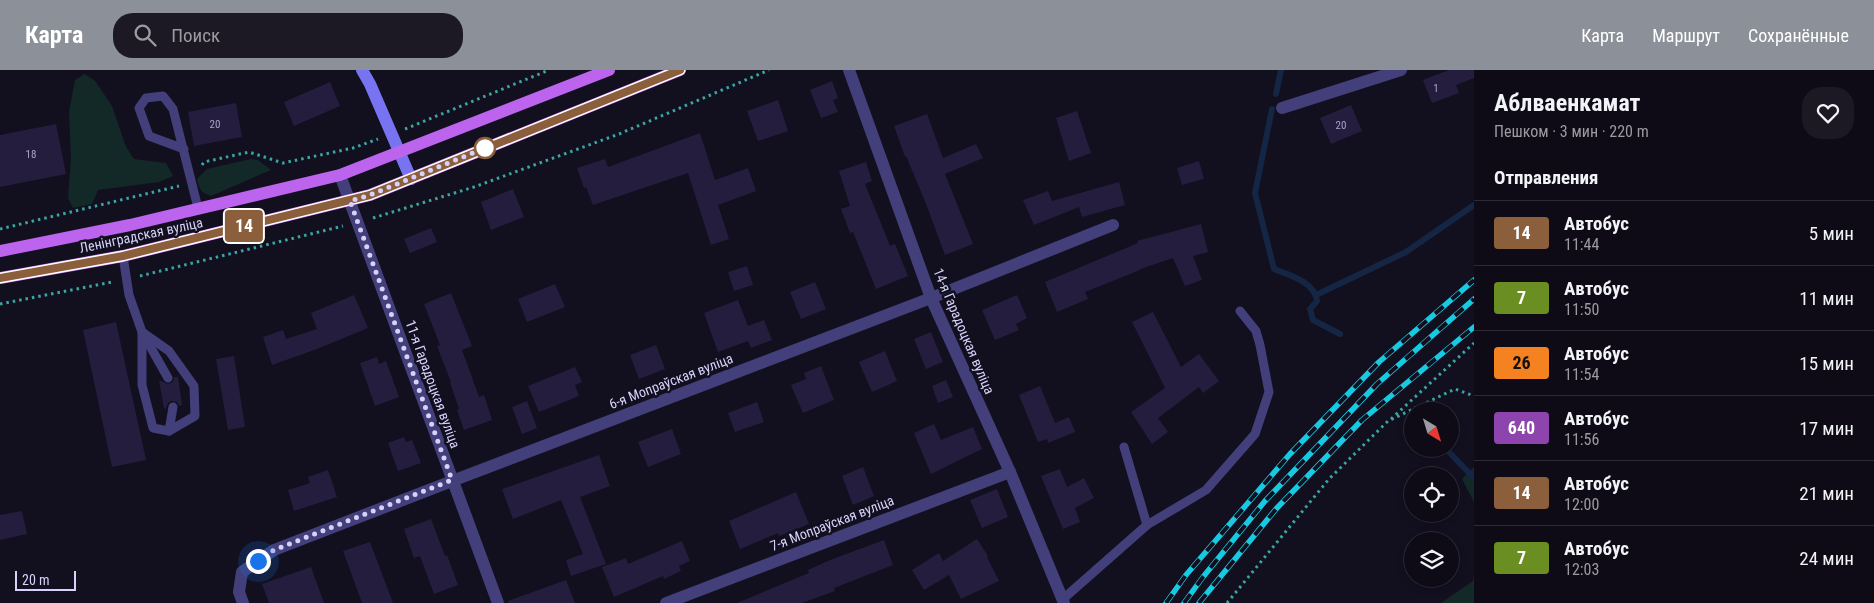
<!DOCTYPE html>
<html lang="ru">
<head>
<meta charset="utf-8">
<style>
  body { margin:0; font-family:"Roboto Condensed",sans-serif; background:#1c1924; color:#f1f3f6; height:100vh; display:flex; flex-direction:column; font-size:19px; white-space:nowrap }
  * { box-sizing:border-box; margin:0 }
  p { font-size:16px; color:#9b9ba1 }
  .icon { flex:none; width:28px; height:28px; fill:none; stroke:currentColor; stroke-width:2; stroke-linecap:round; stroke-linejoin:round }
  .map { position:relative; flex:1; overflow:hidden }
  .side { display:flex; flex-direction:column; background:#0e0b17; width:400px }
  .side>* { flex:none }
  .badge { padding:0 10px; border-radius:4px; font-size:18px; line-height:32px }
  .needle { width:32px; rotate:142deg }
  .fabs { position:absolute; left:1404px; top:332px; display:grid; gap:10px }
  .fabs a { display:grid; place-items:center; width:55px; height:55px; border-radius:50%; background:#0e0b17; box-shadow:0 2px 8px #0003,0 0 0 1px #2e2b36; font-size:25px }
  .scale { position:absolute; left:15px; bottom:12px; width:61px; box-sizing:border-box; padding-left:5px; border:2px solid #d7d2fa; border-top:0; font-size:14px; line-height:18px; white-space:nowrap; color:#d7d2fa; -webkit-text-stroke:4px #120f1f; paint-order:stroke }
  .you { position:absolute; width:25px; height:25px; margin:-12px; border:4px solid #fff; border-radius:50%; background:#1a73e8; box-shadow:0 0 0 8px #1a73e833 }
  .map>.badge { position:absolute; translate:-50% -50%; box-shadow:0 0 0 2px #fff }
  h2 { padding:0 20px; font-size:19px; line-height:45px }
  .round { display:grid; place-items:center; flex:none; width:52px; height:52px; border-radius:20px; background:#1c1924 }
  .headline { display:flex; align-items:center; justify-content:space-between; height:85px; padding:0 20px }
  h1 { font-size:24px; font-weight:700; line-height:38px }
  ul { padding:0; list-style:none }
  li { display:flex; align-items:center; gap:15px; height:65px; padding:0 20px; border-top:1px solid #2e2b36 }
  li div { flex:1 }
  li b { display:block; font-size:19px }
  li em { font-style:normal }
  li .badge { min-width:55px; font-weight:700; text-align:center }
  header { display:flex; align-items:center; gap:30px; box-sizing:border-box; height:70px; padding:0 25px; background:#8c9099; color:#fff }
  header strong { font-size:24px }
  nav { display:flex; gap:28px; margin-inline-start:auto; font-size:18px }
  .search { width:350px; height:45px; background:#1c1924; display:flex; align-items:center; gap:12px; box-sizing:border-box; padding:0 18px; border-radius:20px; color:#9b9ba1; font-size:19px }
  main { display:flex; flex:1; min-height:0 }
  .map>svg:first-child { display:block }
</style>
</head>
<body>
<header>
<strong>Карта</strong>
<div class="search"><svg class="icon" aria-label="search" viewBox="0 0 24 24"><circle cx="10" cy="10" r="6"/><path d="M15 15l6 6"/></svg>Поиск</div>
<nav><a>Карта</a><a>Маршрут</a><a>Сохранённые</a></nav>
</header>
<main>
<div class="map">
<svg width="1474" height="533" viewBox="0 0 1474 533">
  <rect width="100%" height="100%" fill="#120f1f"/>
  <g fill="#132928">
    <path d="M85 4 95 11 112 36 126 77 134 89 166 93 173 106 159 112 98 120 92 134 73 138 68 128 71 89 69 42 75 10Z"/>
    <path d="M251 89 258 90 271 100 211 126C201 123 199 119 197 109L207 99Z"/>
    <path d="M1474 397V432L1462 409Z"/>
    <path d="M1474 503V533H1441L1473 511Z"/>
  </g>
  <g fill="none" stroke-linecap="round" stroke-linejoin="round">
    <g stroke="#142644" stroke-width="6">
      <path d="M1276 24 1281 0"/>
      <path d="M1272 39 1255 123 1274 199C1289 205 1315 212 1317 231L1310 239 1313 250 1340 264"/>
      <path d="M1316 225 1406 182 1474 135"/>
      <path d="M1446 379 1474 408"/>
    </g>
  </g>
  <g fill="#241d3e">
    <path d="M1449 0H1474V8L1456 15 1459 23 1432 33 1423 10Z"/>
    <path d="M832 11 838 28 833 30 838 42 821 48 810 20Z"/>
    <path d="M330 12 340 36 294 56 284 32Z"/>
    <path d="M778 30 788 61 758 71 747 41Z"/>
    <path d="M236 33 242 67 194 76 188 42Z"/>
    <path d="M1351 35 1362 61 1331 74 1320 48Z"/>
    <path d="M1077 41 1091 83 1069 91 1056 48Z"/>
    <path d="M927 44 943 88 976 74 983 88 945 104 973 174 945 185 925 131 906 86 905 87 894 56Z"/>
    <path d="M56 54 66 104 0 117V65Z"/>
    <path d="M700 63 715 110 748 98 756 121 718 135 729 169 711 175 688 103 593 135 586 117 584 118 577 98 605 89 608 97Z"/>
    <path d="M1199 91 1204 109 1182 115 1177 98Z"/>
    <path d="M866 92 872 111 865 114 890 176 895 174 908 206 876 219 853 162 850 163 841 139 850 136 839 101Z"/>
    <path d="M1119 112 1125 135 1082 147 1079 137 1034 155 1023 130 1048 121 1052 131Z"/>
    <path d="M513 119 524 147 491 160 481 132Z"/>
    <path d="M1201 154 1208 182 1193 186 1202 210 1185 216 1173 188 1140 199V200L1085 222 1088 229 1057 242 1045 212 1138 173 1137 171Z"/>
    <path d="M431 158 437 172 410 183 404 169Z"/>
    <path d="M747 196 753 215 734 221 728 202Z"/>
    <path d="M815 212 826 239 801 249 790 222Z"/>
    <path d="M555 214 565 237 527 252 518 229Z"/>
    <path d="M451 223 472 276 462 280 479 327 484 325 492 350 464 360 457 340 459 339 450 312H451L437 276 440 275 424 234Z"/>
    <path d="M354 225 368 258 317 279 272 295 263 267 283 260 286 269 317 259 311 243Z"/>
    <path d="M1017 225 1027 248 1016 254 1019 260 995 270 982 240Z"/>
    <path d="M738 230 748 256 764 250 772 270 751 278 748 271 718 282 704 243Z"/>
    <path d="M1153 242 1181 297 1199 284 1219 311 1203 323 1199 317 1158 348 1168 362 1152 374 1131 342 1165 318 1132 252Z"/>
    <path d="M116 252 146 390 112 397 83 260Z"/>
    <path d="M931 262 943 292 926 299 914 269Z"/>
    <path d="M656 275 665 299 639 309 630 285Z"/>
    <path d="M885 281 897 311 872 322 859 292Z"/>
    <path d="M234 286 245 357 228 360 216 289Z"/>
    <path d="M377 287 379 294 386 291 399 327 375 336 360 293Z"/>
    <path d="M821 296 834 330 803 343 791 315 806 309 804 303Z"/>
    <path d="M575 297 582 312 575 315 579 326 539 342 528 316Z"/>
    <path d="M174 307H178L182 335 179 336 177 332 171 331 168 333 166 338 164 339 159 310 168 314 173 312Z"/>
    <path d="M946 310 953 327 938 333 932 316Z"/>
    <path d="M1040 316 1055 353 1069 347 1075 362 1048 373 1047 369 1038 372 1019 325Z"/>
    <path d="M527 331 537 358 522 364 512 337Z"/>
    <path d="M757 332 764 352 735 362 728 343Z"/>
    <path d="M934 354 941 370 973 357 982 379 931 404 914 363Z"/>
    <path d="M672 359 681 384 648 397 638 372Z"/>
    <path d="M404 367 406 372 412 370 421 393 398 401 388 373Z"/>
    <path d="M599 385 610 416 580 427 606 494 571 506 566 490 583 484 561 430 513 449 502 419Z"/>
    <path d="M863 397 874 426 853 435 842 406Z"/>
    <path d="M1060 399 1067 417 1084 408 1094 428 1075 438 1080 452 1063 459 1041 406Z"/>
    <path d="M328 400 337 427 294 441 288 420 310 413 308 407Z"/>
    <path d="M997 419 1008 447 982 458 970 430Z"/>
    <path d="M796 422 809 454 779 466 778 463 740 479 729 451Z"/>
    <path d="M22 441 27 464 0 470V445Z"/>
    <path d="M431 449 445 486 447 485 458 515 434 524 420 486 414 488 404 459Z"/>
    <path d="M977 469 988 486 987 487 999 511 961 529 949 505 924 520 912 500 939 483 943 491Z"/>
    <path d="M884 470 893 495 834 518 835 521 802 533H737L809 503 808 500 830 490Z"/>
    <path d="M682 471 690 491 679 496 681 501 664 509 663 506 614 527 602 497 626 488 628 494Z"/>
    <path d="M370 472 393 533H362L343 481Z"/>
    <path d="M311 497 324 533H269L262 514Z"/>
    <path d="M566 510 575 533H508V531Z"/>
  </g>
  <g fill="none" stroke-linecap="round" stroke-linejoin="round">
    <g stroke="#3aa6a1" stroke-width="3" stroke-dasharray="2.5 4" stroke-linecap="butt">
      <path d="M405 59 549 0"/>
      <path d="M202 95 204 92 249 82 283 93 353 78 378 69"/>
      <path d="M373 148 474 117 619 64 769 0"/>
      <path d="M0 159 179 116"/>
      <path d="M140 206 343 156"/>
      <path d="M0 234 112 212"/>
      <path d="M1391 349 1474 273"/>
      <path d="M1227 533 1329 409 1388 351 1455 319 1474 326"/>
    </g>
    <g stroke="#423f7a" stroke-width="9">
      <path d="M184 79 149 66 139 38 146 28 163 26 173 39 198 138"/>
      <path d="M123 186 129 225 142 262 168 308"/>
      <path d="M142 262 169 281 194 316 195 346 169 361 153 358 142 315Z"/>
      <path d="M169 361 173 337"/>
      <path d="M1124 377 1147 455"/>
      <path d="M1063 529 1147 455 1206 420 1255 364 1269 322 1260 275 1256 261 1240 241"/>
    </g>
    <g stroke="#423f7a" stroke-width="12">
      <path d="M849 0 931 228 1010 402 1064 533"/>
      <path d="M1282 38 1401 0"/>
      <path d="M340 105 498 533"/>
      <path d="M243 533 239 522 242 502 274 480 452 411 931 228 1113 155"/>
      <path d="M666 533 1010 402"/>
    </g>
    <path stroke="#7873f0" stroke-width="12" d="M362 0 370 14 411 109"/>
    <g stroke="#bd64ef" stroke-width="12">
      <path d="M0 181 130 155 340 105 609 0"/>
      <path d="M0 208 123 186 370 125 680 0"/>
    </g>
    <g stroke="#17cae1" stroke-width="5.5">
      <g id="rail">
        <path d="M1166 533 1186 505 1290 384 1379 292 1474 210"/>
        <path d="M1184 533 1203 507 1265 431 1377 314 1474 229"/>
        <path d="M1199 533 1276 439 1362 350 1474 257"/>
      </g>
    </g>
    <use href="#rail" stroke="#120f1f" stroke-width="4" stroke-dasharray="11" stroke-linecap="butt"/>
  </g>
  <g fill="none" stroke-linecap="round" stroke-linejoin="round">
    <g stroke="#fff" stroke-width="11">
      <path id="line" d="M0 208 123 186 370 125 680 0"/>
    </g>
    <use href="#line" stroke="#8b5e3c" stroke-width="8"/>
    <path stroke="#d7d2fa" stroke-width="5" stroke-dasharray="0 9" d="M258 491 274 480 452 410 350 131 370 125 485 78"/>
  </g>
  <circle fill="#fff" stroke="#8b5e3c" stroke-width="2.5" cx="485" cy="78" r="10"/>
  <g text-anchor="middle" stroke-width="5" stroke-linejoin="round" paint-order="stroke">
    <g font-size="11" fill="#aaa5cb">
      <text x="1436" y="22">1</text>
      <text x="215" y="58">20</text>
      <text x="1341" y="59">20</text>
      <text x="31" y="88">18</text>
    </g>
    <g font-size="14" fill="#d7d2fa" stroke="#120f1f">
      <text transform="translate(141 165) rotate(-12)" y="5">Ленінградская вуліца</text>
      <text transform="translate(964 261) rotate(67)" y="5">14-я Гарадоцкая вуліца</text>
      <text transform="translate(671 311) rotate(-21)" y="5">6-я Мопраўская вуліца</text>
      <text transform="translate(433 314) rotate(70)" y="5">11-я Гарадоцкая вуліца</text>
      <text transform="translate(832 453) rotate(-21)" y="5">7-я Мопраўская вуліца</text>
    </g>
  </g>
</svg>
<div class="fabs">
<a><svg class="needle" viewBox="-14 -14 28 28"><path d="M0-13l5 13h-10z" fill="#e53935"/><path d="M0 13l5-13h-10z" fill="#9b9ba1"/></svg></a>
<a><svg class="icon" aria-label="locate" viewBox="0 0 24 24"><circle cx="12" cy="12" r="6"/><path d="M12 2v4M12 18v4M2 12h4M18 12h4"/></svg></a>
<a><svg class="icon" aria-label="layers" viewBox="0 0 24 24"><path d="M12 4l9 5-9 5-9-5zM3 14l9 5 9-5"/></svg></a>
</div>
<div class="scale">20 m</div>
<div class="you" style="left:258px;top:491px"></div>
<b class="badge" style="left:244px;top:156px;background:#8b5e3c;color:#fff">14</b>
</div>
<section class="side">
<div class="headline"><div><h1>Аблваенкамат</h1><p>Пешком · 3 мин · 220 m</p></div><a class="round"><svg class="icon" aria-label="heart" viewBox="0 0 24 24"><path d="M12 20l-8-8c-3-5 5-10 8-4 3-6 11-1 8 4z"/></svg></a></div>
<h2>Отправления</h2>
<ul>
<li><span class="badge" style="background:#8b5e3c;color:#fff">14</span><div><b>Автобус</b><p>11:44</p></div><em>5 мин</em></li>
<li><span class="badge" style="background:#6b8e23;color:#fff">7</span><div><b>Автобус</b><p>11:50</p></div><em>11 мин</em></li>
<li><span class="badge" style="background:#f58220;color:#111">26</span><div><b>Автобус</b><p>11:54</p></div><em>15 мин</em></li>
<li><span class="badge" style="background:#8e44ad;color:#fff">640</span><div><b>Автобус</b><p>11:56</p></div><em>17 мин</em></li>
<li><span class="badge" style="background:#8b5e3c;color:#fff">14</span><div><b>Автобус</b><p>12:00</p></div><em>21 мин</em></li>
<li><span class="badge" style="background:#6b8e23;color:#fff">7</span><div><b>Автобус</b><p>12:03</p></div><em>24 мин</em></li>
</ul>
</section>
</main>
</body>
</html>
